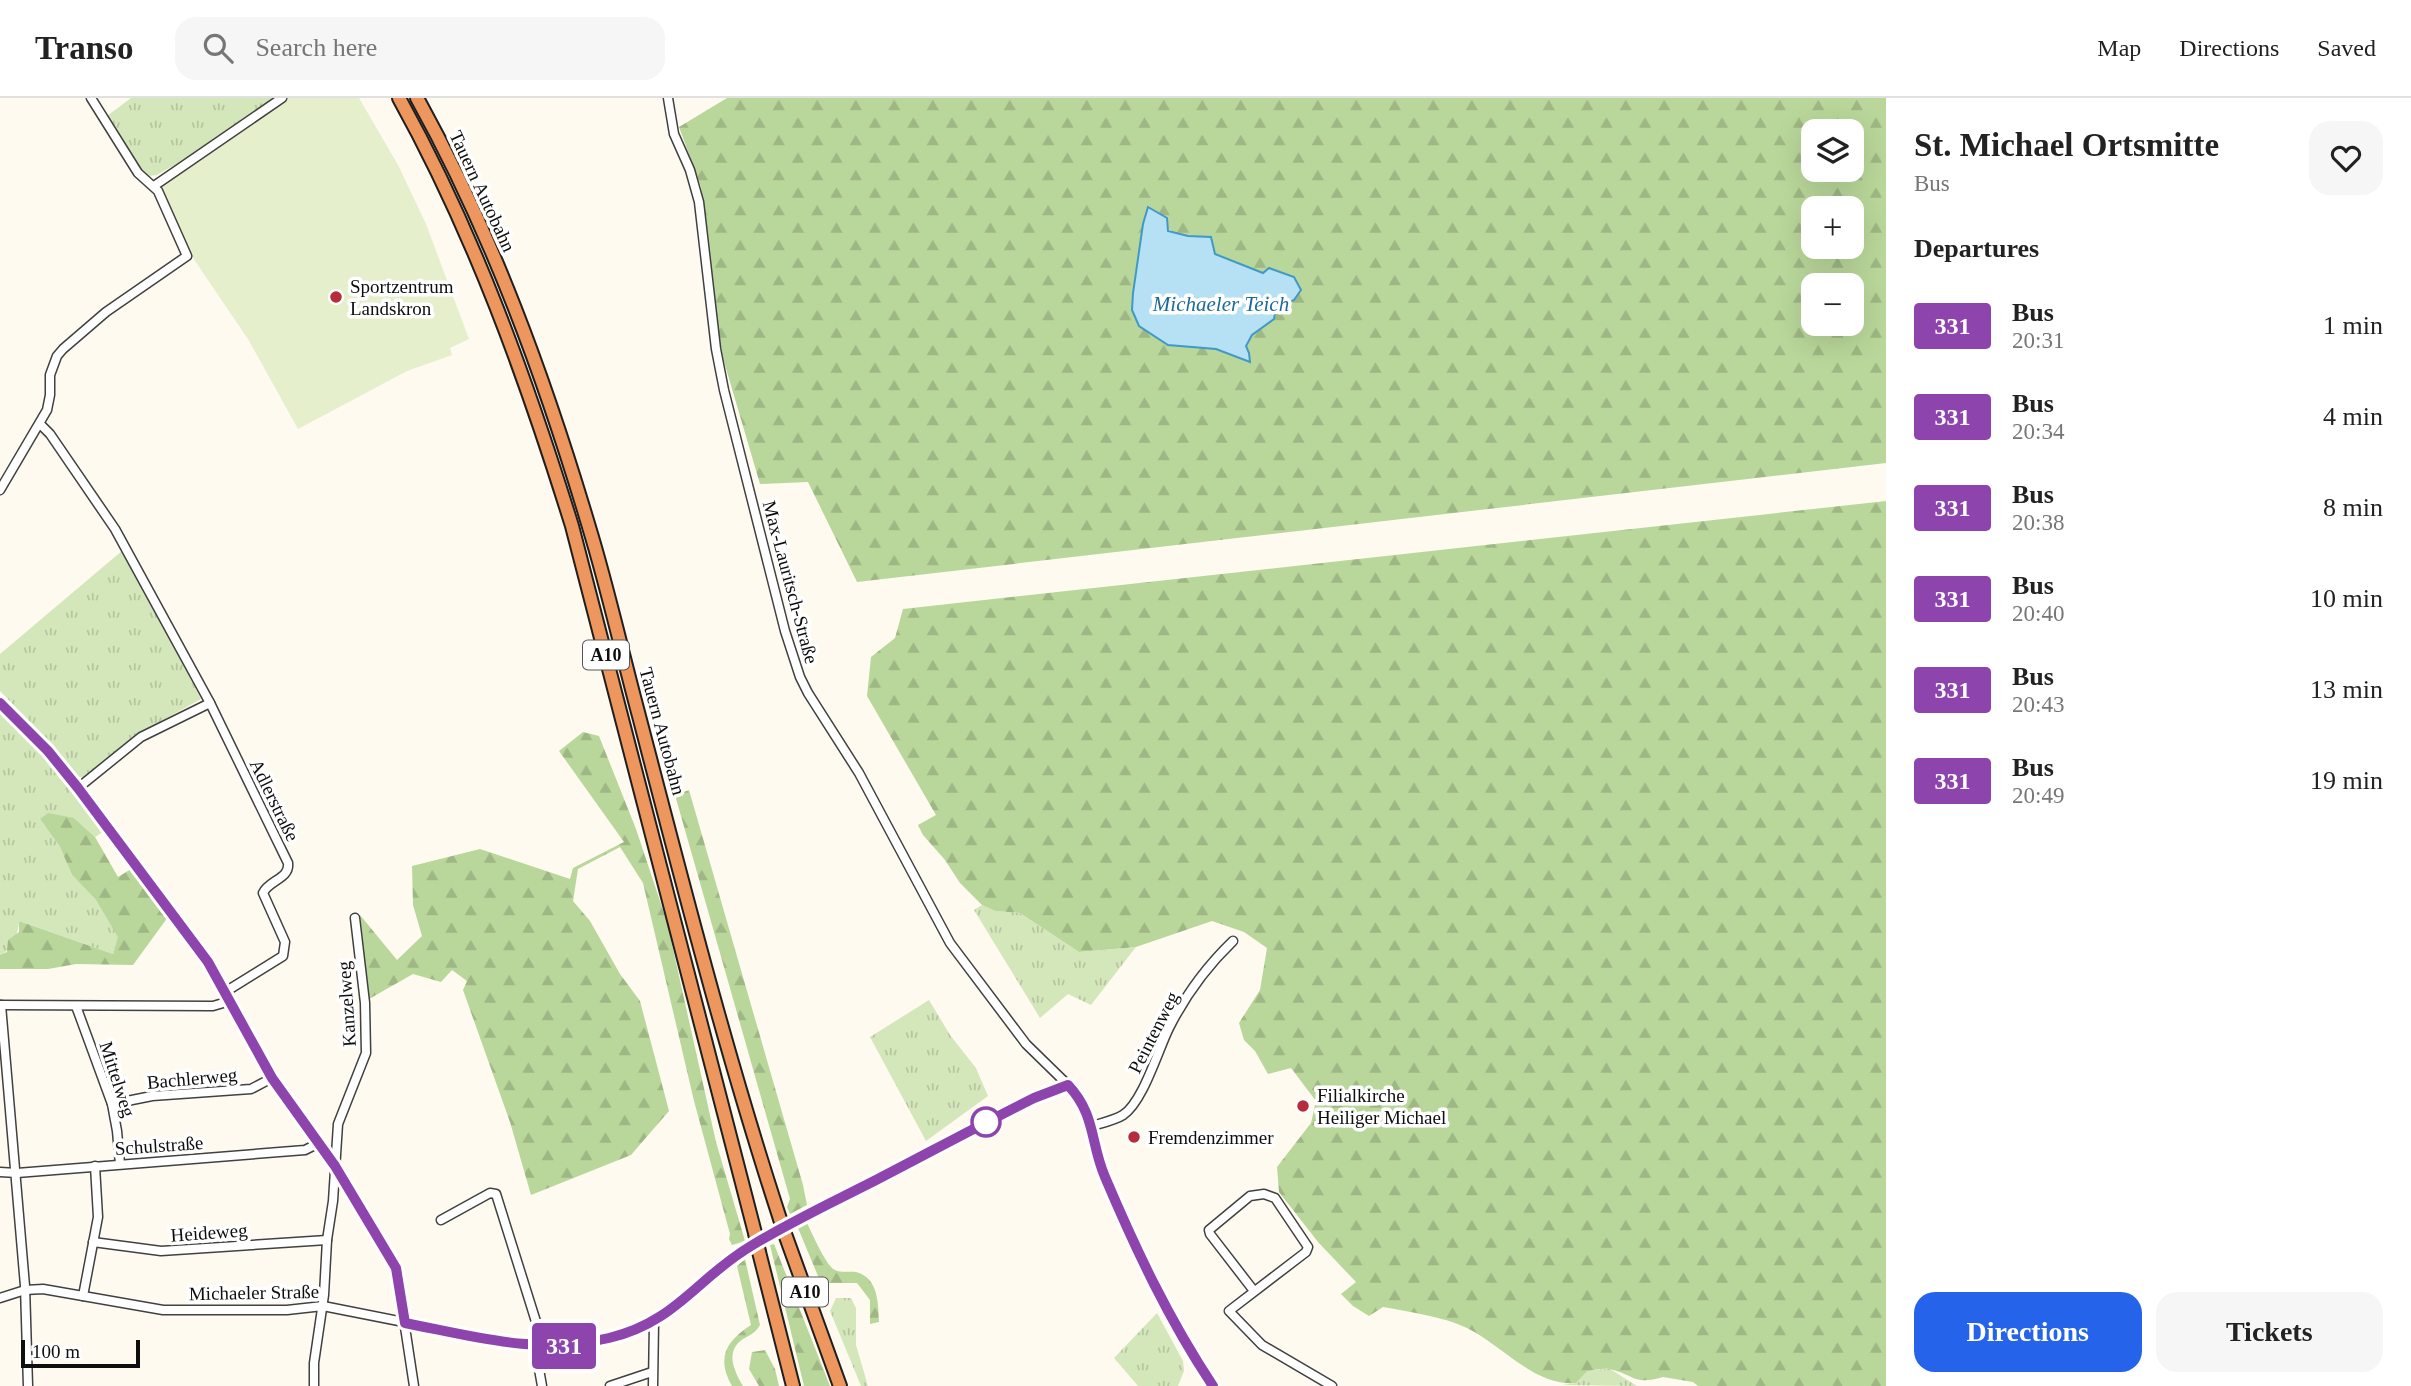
<!DOCTYPE html>
<html lang="en">
<head>
<meta charset="utf-8">
<style>
  body { margin:0; font-family:"Times New Roman",serif; background:#f6f6f6; color:#222; height:100vh; display:flex; flex-direction:column; font-size:26px; white-space:nowrap }
  * { box-sizing:border-box; margin:0 }
  p { font-size:23px; color:#767676 }
  .icon { flex:none; width:38px; height:38px; fill:none; stroke:currentColor; stroke-width:2; stroke-linecap:round; stroke-linejoin:round }
  .map { position:relative; flex:1; overflow:hidden }
  .side { display:flex; flex-direction:column; background:#fff; width:525px }
  .side>* { flex:none }
  .badge { padding:0 14px; border-radius:5px; font-size:24px; line-height:46px }
  .fabs { position:absolute; left:1801px; top:21px; display:grid; gap:14px }
  .fabs a { display:grid; place-items:center; width:63px; height:63px; border-radius:14px; background:#fff; box-shadow:0 7px 28px #0002; font-size:35px }
  .scale { position:absolute; left:21px; bottom:18px; width:119px; box-sizing:border-box; padding-left:7px; border:4px solid #0e0e0e; border-top:0; font-size:19px; line-height:24px; white-space:nowrap; color:#0e0e0e; -webkit-text-stroke:5px #fff; paint-order:stroke }
  .map>.badge { position:absolute; translate:-50% -50%; box-shadow:0 0 0 4px #fff }
  h2 { padding:0 28px; font-size:26px; line-height:63px }
  .round { display:grid; place-items:center; flex:none; width:74px; height:74px; border-radius:21px; background:#f6f6f6 }
  .head { display:flex; align-items:center; justify-content:space-between; height:119px; padding:0 28px }
  h1 { font-size:33px; font-weight:600; line-height:52px }
  .action { display:flex; gap:14px; margin-top:auto; padding:14px 28px }
  .action a { flex:1; height:80px; border-radius:21px; background:#2563eb; color:#fff; font-size:28px; font-weight:600; line-height:80px; text-align:center }
  .action a+a { background:#f6f6f6; color:#222 }
  ul { padding:0; list-style:none }
  li { display:flex; align-items:center; gap:21px; height:91px; padding:0 28px }
  li div { flex:1 }
  li b { display:block; font-size:26px }
  li em { font-style:normal }
  li .badge { min-width:77px; font-weight:700; text-align:center }
  header { display:flex; align-items:center; gap:42px; box-sizing:border-box; height:98px; padding:0 35px; background:#fff; border-bottom:2px solid #e0e0e0 }
  header strong { font-size:33px }
  nav { display:flex; gap:38px; margin-inline-start:auto; font-size:24px }
  .search { width:490px; height:63px; background:#f6f6f6; display:flex; align-items:center; gap:18px; box-sizing:border-box; padding:0 24px; border-radius:21px; color:#767676; font-size:26px }
  main { display:flex; flex:1; min-height:0 }
  .map>svg:first-child { display:block }
</style>
</head>
<body>
<header>
<strong>Transo</strong>
<div class="search"><svg class="icon" aria-label="search" viewBox="0 0 24 24"><circle cx="10" cy="10" r="6"/><path d="M15 15l6 6"/></svg>Search here</div>
<nav><a>Map</a><a>Directions</a><a>Saved</a></nav>
</header>
<main>
<div class="map">
<svg width="1886" height="1288" viewBox="0 0 1886 1288">
  <defs>
    <pattern id="grass-tufts" width="24" height="20" patternUnits="userSpaceOnUse" patternTransform="scale(1.75)"><rect width="24" height="20" fill="#d4e7ba"/><path d="M3 7l-1-3M5 7V3M7 7l1-3M15 17l-1-3M17 17v-4M19 17l1-3" fill="none" stroke="#b5c59f"/></pattern>
    <pattern id="forest-firs" width="22" height="20" patternUnits="userSpaceOnUse" patternTransform="scale(1.75)"><rect width="22" height="20" fill="#b9d79a"/><path d="M5 1l3.5 6h-7zM16 11l3.5 6h-7z" fill="#9eb784"/></pattern>
  </defs>
  <rect width="100%" height="100%" fill="#fefaef"/>
  <g fill="url(#grass-tufts)">
    <path d="M131 0H278L229 35 157 77 149 78 142 74 107 18Z"/>
    <path d="M123 452 201 601 140 635 84 679H76L54 649 0 593V556Z"/>
    <path d="M0 612 42 655 103 734 95 739 74 720 40 721 60 749 72 777 96 802 119 838 113 856 19 823C18 836 13 852 0 857Z"/>
    <path d="M982 807 995 813 1020 815 1079 854 1136 849 1091 907 1068 896 1040 920 974 812Z"/>
    <path d="M929 902 950 937 976 970 988 998 926 1043 870 939Z"/>
    <path d="M836 1200H851L856 1210V1247L868 1288H861L830 1213Z"/>
    <path d="M1157 1215 1183 1263 1184 1273 1178 1288H1138L1114 1260Z"/>
    <path d="M1610 1271 1637 1288 1562 1287 1576 1285 1587 1272Z"/>
  </g>
  <g fill="url(#forest-firs)" fill-rule="evenodd">
    <path d="M727 0H1886V365L857 484 808 384 760 386 720 250 701 89 679 29ZM1813 33H1852V72H1813ZM1149 110C1172 138 1174 138 1211 139L1215 156 1264 175 1294 202 1276 210 1273 221 1252 237 1246 248 1249 264 1216 251 1168 247 1132 212 1143 127ZM1813 110H1852V149H1813ZM1813 187H1852V226H1813Z"/>
    <path d="M1886 403V1288H1698L1693 1284 1663 1279C1633 1288 1634 1276 1609 1271 1603 1270 1594 1272 1587 1273L1576 1285C1534 1288 1502 1247 1467 1230 1441 1218 1410 1214 1383 1209L1369 1218 1353 1208 1341 1196 1356 1184 1318 1144 1279 1094 1277 1069 1311 1025 1316 1003 1291 970 1268 976 1255 953 1244 942 1239 925 1260 892 1267 850 1244 834 1212 823 1136 849 1079 854 1020 815 995 813 982 807 960 785 945 762 923 737 918 727 936 717 867 598 871 559 895 540 903 511Z"/>
    <path d="M583 634 599 638 636 731 667 824 716 1044 745 1143 732 1147 729 1141 730 1136 694 1003 643 785 620 749 578 771 573 803 590 823 620 876 640 903 669 1013 631 1057 531 1097 510 1024 463 892 467 883 452 872 441 884 413 876 369 901 360 817 397 862 422 838 413 807 412 768 480 751 570 781 573 770 624 744 559 653Z"/>
    <path d="M689 692 803 1087 807 1107 790 1116 787 1109 790 1101 675 697Z"/>
    <path d="M48 715 74 720 95 739 118 779 131 771 168 819 133 867 76 866 48 871H0V857L7 854 8 842 19 834V823L113 856 118 839 96 802 72 777 60 749 40 721Z"/>
    <path d="M807 1125C812 1135 826 1168 835 1172 841 1175 850 1173 856 1174 879 1180 878 1206 879 1224L870 1226V1202L857 1185H829L818 1178 798 1130Z"/>
    <path d="M774 1146 830 1288H804L770 1147Z"/>
    <path d="M745 1161 760 1227C753 1239 746 1237 738 1245 726 1258 736 1276 743 1288H732C716 1260 726 1243 751 1227L737 1168Z"/>
    <path d="M765 1252 775 1271 779 1288H759L749 1271 752 1254Z"/>
  </g>
  <path fill="#e5efcb" d="M283 0H359L398 67 426 126 469 241 450 250 452 257 407 273 298 331 248 241 191 157 157 86Z"/>
  <path fill="#b6e0f3" stroke="#4099c7" stroke-width="2" d="M1148 109 1167 120 1168 133 1188 138 1211 139 1215 156 1263 175 1269 170 1294 179 1301 192 1294 202 1276 210 1274 221 1252 237 1246 248 1249 255 1250 264 1216 251 1168 247 1139 228 1132 212 1133 195 1143 126Z"/>
  <g fill="none" stroke-linecap="round" stroke-linejoin="round">
    <g stroke="#414141" stroke-width="11">
      <g id="minor">
        <path d="M668 0 674 36 690 72 699 104 716 251 724 292 785 533 800 579 808 595 859 675 950 845 1026 946 1068 987"/>
        <path d="M154 88 282 0"/>
        <path d="M40 326 50 336 115 431 210 605 288 765C290 781 269 782 263 795L285 844 283 858 225 894"/>
        <path d="M0 392 47 312 50 297V277L57 258 63 251 106 214 187 158 158 93 138 75 91 0"/>
        <path d="M0 605 48 654 181 827 208 864 272 980 335 1068 396 1170 414 1288"/>
        <path d="M78 690 141 639 210 605"/>
        <path d="M0 907 213 908 230 903"/>
        <path d="M1 907 25 1188 28 1288"/>
        <path d="M76 908 112 1006 117 1033 120 1066"/>
        <path d="M112 1006 152 998 251 991 272 980"/>
        <path d="M1092 1028C1102 1025 1115 1022 1123 1017 1143 1004 1158 952 1169 930 1185 898 1207 868 1233 843"/>
        <path d="M0 1074 17 1075 305 1052 319 1045"/>
        <path d="M441 1122 490 1095 496 1096 538 1230 537 1260 542 1288"/>
        <path d="M93 1144 161 1153 327 1142"/>
        <path d="M1254 1193 1210 1136 1209 1132 1250 1098 1264 1096 1275 1100 1308 1149 1306 1154 1229 1213 1262 1247 1332 1288"/>
        <path d="M83 1198 98 1119 95 1068"/>
        <path d="M0 1200 25 1192 43 1191 163 1212H287L323 1208 520 1247 556 1248 610 1240 654 1224 679 1207 718 1171 747 1150 792 1124 1034 1000 1068 987C1095 1016 1091 1045 1105 1079 1136 1152 1169 1222 1213 1288"/>
        <path d="M314 1288V1265L324 1197 327 1142 333 1103 338 1026 366 955 365 905 355 820"/>
        <path d="M610 1288 652 1274"/>
        <path d="M653 1288 654 1224"/>
      </g>
    </g>
    <g stroke="#1f1f1f" stroke-width="16">
      <g id="highway">
        <path d="M399 0C474 135 526 280 572 428L755 1135"/>
        <path d="M417 0C492 135 545 281 589 429 608 491 622 555 639 618 683 787 726 956 780 1121"/>
        <path d="M785 1136 840 1288"/>
        <path d="M759 1154 793 1288"/>
      </g>
    </g>
    <use href="#minor" stroke="#fff" stroke-width="8"/>
    <use href="#highway" stroke="#ed975e" stroke-width="12"/>
    <g stroke="#1f1f1f" stroke-width="16" stroke-linecap="butt">
      <g id="highway-bridge">
        <path d="M780 1121 785 1136"/>
        <path d="M755 1135 759 1154"/>
      </g>
    </g>
    <use href="#highway-bridge" stroke="#ed975e" stroke-width="12"/>
  </g>
  <g fill="none" stroke-linecap="round" stroke-linejoin="round">
    <g stroke="#fff" stroke-width="16">
      <path id="line" d="M0 605 48 653 78 690 208 864 272 980 335 1068 396 1170 405 1225C477 1239 536 1257 609 1240 676 1224 697 1180 751 1148 792 1123 835 1103 878 1081 930 1054 982 1026 1034 1000L1068 987C1096 1017 1090 1044 1105 1079 1136 1152 1169 1222 1213 1288"/>
    </g>
    <use href="#line" stroke="#8e44ad" stroke-width="10"/>
  </g>
  <g fill="#b72c3b" stroke="#fff" stroke-width="2.5">
    <circle cx="336" cy="199" r="7"/>
    <circle cx="1303" cy="1008" r="7"/>
    <circle cx="1134" cy="1039" r="7"/>
  </g>
  <circle fill="#fff" stroke="#8e44ad" stroke-width="3.5" cx="986" cy="1024" r="14"/>
  <g text-anchor="middle" stroke-width="7" stroke-linejoin="round" paint-order="stroke">
    <g fill="#fff" stroke="#565656" stroke-width="2">
      <rect x="583" y="542.5" width="46" height="29" rx="5"/>
      <rect x="782" y="1179.5" width="46" height="29" rx="5"/>
    </g>
    <g font-size="18" font-weight="bold" fill="#0e0e0e">
      <text x="606" y="563">A10</text>
      <text x="805" y="1200">A10</text>
    </g>
    <g font-size="19" fill="#0e0e0e" stroke="#fff">
      <text transform="translate(483 93) rotate(65)" y="7">Tauern Autobahn</text>
      <text transform="translate(791 484) rotate(75)" y="7">Max-Lauritsch-Straße</text>
      <text transform="translate(663 633) rotate(75)" y="7">Tauern Autobahn</text>
      <text transform="translate(275 702) rotate(64)" y="7">Adlerstraße</text>
      <text transform="translate(346 906) rotate(-94)" y="7">Kanzelweg</text>
      <text transform="translate(1153 934) rotate(-63)" y="7">Peintenweg</text>
      <text transform="translate(192 980) rotate(-5)" y="7">Bachlerweg</text>
      <text transform="translate(118 981) rotate(72)" y="7">Mittelweg</text>
      <text transform="translate(159 1047) rotate(-4)" y="7">Schulstraße</text>
      <text transform="translate(209 1134) rotate(-4)" y="7">Heideweg</text>
      <text transform="translate(254 1194) rotate(-1)" y="7">Michaeler Straße</text>
    </g>
    <g font-size="19" fill="#0e0e0e" stroke="#fff" text-anchor="start">
      <text x="350" y="195">Sportzentrum<tspan x="350" dy="22">Landskron</tspan></text>
      <text x="1317" y="1004">Filialkirche<tspan x="1317" dy="22">Heiliger Michael</tspan></text>
      <text x="1148" y="1046">Fremdenzimmer</text>
    </g>
    <g font-size="21" font-style="italic" fill="#1d6a9a" stroke="#fff">
      <text x="1221" y="213">Michaeler Teich</text>
    </g>
  </g>
</svg>
<div class="fabs">
<a><svg class="icon" aria-label="layers" viewBox="0 0 24 24"><path d="M12 4l9 5-9 5-9-5zM3 14l9 5 9-5"/></svg></a>
<a>+</a>
<a>−</a>
</div>
<div class="scale">100 m</div>
<b class="badge" style="left:564px;top:1248px;background:#8e44ad;color:#fff">331</b>
</div>
<section class="side">
<div class="head"><div><h1>St. Michael Ortsmitte</h1><p>Bus</p></div><a class="round"><svg class="icon" aria-label="heart" viewBox="0 0 24 24"><path d="M12 20l-8-8c-3-5 5-10 8-4 3-6 11-1 8 4z"/></svg></a></div>
<h2>Departures</h2>
<ul>
<li><span class="badge" style="background:#8e44ad;color:#fff">331</span><div><b>Bus</b><p>20:31</p></div><em>1 min</em></li>
<li><span class="badge" style="background:#8e44ad;color:#fff">331</span><div><b>Bus</b><p>20:34</p></div><em>4 min</em></li>
<li><span class="badge" style="background:#8e44ad;color:#fff">331</span><div><b>Bus</b><p>20:38</p></div><em>8 min</em></li>
<li><span class="badge" style="background:#8e44ad;color:#fff">331</span><div><b>Bus</b><p>20:40</p></div><em>10 min</em></li>
<li><span class="badge" style="background:#8e44ad;color:#fff">331</span><div><b>Bus</b><p>20:43</p></div><em>13 min</em></li>
<li><span class="badge" style="background:#8e44ad;color:#fff">331</span><div><b>Bus</b><p>20:49</p></div><em>19 min</em></li>
</ul>
<div class="action"><a>Directions</a><a>Tickets</a></div>
</section>
</main>
</body>
</html>
